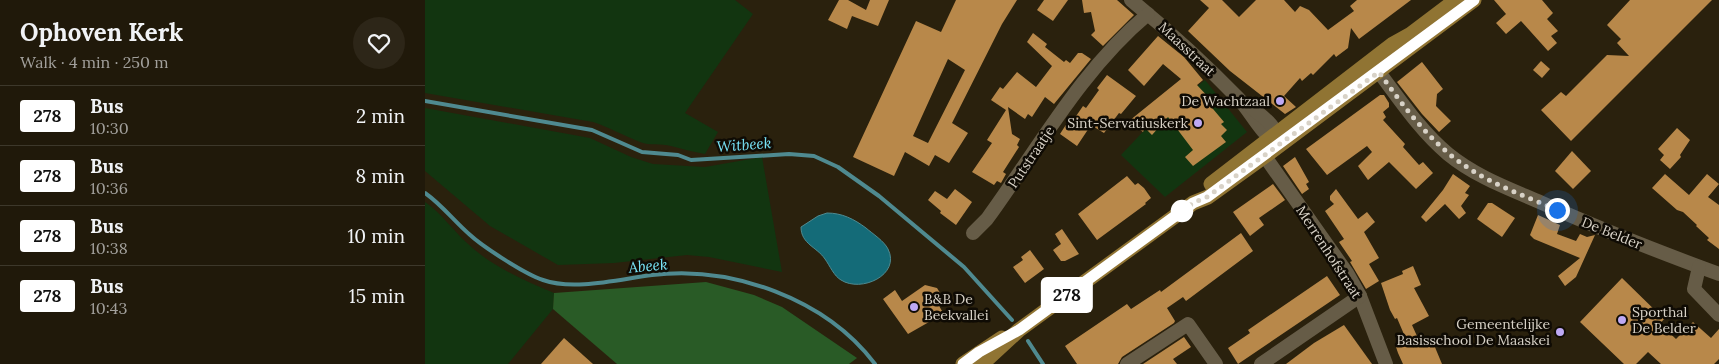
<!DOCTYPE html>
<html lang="en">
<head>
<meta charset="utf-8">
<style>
  body { margin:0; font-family:Lora,serif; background:#2d2618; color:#f1f3f6; height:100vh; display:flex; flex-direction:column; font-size:19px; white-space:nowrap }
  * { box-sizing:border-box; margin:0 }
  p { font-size:16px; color:#a2a09c }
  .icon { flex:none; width:28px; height:28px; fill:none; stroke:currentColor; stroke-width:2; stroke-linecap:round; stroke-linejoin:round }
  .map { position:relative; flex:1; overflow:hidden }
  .sheet { display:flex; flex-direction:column; background:#20190a; width:425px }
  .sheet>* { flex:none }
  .badge { padding:0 10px; border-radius:4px; font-size:18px; line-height:32px }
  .you { position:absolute; width:25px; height:25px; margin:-12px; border:4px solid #fff; border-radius:50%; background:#1a73e8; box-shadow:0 0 0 8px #1a73e833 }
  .map>.badge { position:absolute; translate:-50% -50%; box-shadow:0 0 0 2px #fff }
  .round { display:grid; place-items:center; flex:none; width:52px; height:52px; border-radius:26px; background:#2d2618 }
  .head { display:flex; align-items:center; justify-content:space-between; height:85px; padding:0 20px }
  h1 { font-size:24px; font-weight:700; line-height:38px }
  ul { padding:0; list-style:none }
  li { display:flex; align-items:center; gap:15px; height:60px; padding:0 20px; border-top:1px solid #3d382b }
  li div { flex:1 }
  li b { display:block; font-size:19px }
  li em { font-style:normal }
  li .badge { min-width:55px; font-weight:700; text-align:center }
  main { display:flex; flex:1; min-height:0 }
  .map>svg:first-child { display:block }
</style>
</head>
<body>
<main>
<section class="sheet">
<div class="head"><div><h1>Ophoven Kerk</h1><p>Walk · 4 min · 250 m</p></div><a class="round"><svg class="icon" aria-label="heart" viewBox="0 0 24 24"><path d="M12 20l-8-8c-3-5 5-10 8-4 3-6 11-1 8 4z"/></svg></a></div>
<ul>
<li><span class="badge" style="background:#fff;color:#111">278</span><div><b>Bus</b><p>10:30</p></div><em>2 min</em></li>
<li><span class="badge" style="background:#fff;color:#111">278</span><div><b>Bus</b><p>10:36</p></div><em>8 min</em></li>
<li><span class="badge" style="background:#fff;color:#111">278</span><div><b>Bus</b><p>10:38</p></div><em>10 min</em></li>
<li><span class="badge" style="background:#fff;color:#111">278</span><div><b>Bus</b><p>10:43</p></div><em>15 min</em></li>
</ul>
</section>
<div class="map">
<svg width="1294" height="364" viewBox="0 0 1294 364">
  <rect width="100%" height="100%" fill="#2a210d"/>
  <g fill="#123510">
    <path d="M0 0H310L328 14 260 113 293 132 280 154C268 152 258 149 246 146 236 143 225 146 215 142 199 136 184 127 168 122L0 93Z"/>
    <path d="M780 80 822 132 740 197 696 155 729 120Z"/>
    <path d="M0 108 165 138 206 157 228 164 280 167 337 157 357 272 284 257 262 255 189 263 133 265 65 226 0 171Z"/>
    <path d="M0 202C16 213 27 229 42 243 66 266 98 280 129 293L128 309 83 364H0Z"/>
  </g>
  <path fill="#295b26" d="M281 282 329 295 357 307 432 358 424 364H192L128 309 129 293Z"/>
  <path fill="#146b78" stroke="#4f8a90" d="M402 213C417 213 429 219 441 228 448 234 459 241 463 249 476 275 436 293 416 280 409 276 405 266 400 259 392 247 376 244 376 227L393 216Z"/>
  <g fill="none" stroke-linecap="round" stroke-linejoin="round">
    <g stroke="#4f8a90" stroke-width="4">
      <path d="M0 101 167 130 217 152 253 155 266 160 364 154 389 156 413 167 454 196 539 267 587 320"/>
      <path d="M0 193C17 205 29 221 44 234 58 247 100 274 118 280 149 291 195 279 227 275 307 265 401 299 450 364"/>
      <path d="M603 341 618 364"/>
    </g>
  </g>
  <g fill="#b8884a" fill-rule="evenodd">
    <path d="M414 0H423L441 10 445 0H464L453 26 427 16 422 29 403 20Z"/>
    <path d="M531 0H592L577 24 527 123 543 133 524 163 510 155 504 166 480 152 469 176 428 157 491 21 516 32ZM523 59 540 70 503 143 488 136Z"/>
    <path d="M619 0H643L628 21 612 10Z"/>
    <path d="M657 0H692L709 15 678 46 666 35 670 31 666 12 659 13Z"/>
    <path d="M775 0H797L814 17 831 0H859L870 12 875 6 884 10 903 30 929 11 925 6 932 0H986L934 39 926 28 923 48 911 57 909 54 888 75 886 73 877 81 875 78 859 96 871 107 860 114 805 71 763 31 784 8Z"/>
    <path d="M1069 0H1117L1128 13 1122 19 1133 31 1126 36 1132 43 1123 51 1096 21 1081 34 1071 23 1081 14Z"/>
    <path d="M1205 0H1287L1146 141 1116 110 1136 92 1141 96 1182 55 1204 56 1192 43 1196 39 1182 25Z"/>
    <path d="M608 33 622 44 620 47 639 62 641 60 645 63 653 53H657L666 59 629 104 620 97 607 117 603 114 600 119 583 107 587 134 595 139 592 145 594 147 578 172 581 174 576 183 572 181 569 185 547 172 567 143 562 140 581 110 566 100 575 87 578 89 592 72 611 87 627 66 602 42Z"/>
    <path d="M733 36 759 57 778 80 772 85 786 100 783 103 799 122 796 124 802 130 796 136 801 142 768 166 760 157 768 150 743 117 727 135 720 128 718 132 704 121 756 79 738 64 719 86 703 70Z"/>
    <path d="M1116 61 1125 69 1117 78 1108 70Z"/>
    <path d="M997 62 1018 89 1012 94 1011 106 1026 121 1014 132 997 114 972 82Z"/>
    <path d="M682 75 711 96 696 114 694 113 679 133 666 125 652 146 635 134 644 120 647 122 658 106 661 108 674 90 672 88Z"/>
    <path d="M955 95H959L964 103V107L958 112 961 117 958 120 980 144 978 147 994 165 998 162 1008 173 991 189 964 162 943 180 933 166 947 152 942 146 902 175 881 149Z"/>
    <path d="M1252 128 1265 140 1255 155 1256 157 1245 169 1235 160 1239 155 1233 149Z"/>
    <path d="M1147 151 1166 171 1148 189 1130 171Z"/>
    <path d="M870 157 884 182 881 184 884 189 877 194 858 166Z"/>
    <path d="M1028 174 1045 186 1040 193 1044 195 1036 206 1041 213 1034 219 1020 204 1001 222 996 217 1018 190Z"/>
    <path d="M1240 174 1264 195 1282 174 1294 184 1283 197 1294 205V249L1282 240 1284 238 1271 226 1272 225 1258 212 1252 210 1227 188Z"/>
    <path d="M702 176 710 185 713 183 719 188 726 198 720 203 721 204 672 240 653 214Z"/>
    <path d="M848 184 860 200 834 218 839 225 825 236 808 212Z"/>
    <path d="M530 189 547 202 531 225 515 213 516 211 503 200 510 191 522 199Z"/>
    <path d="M911 189 933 219 942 212 950 222 939 232 954 258 944 264 954 281 941 289 925 262 927 261 914 242 919 239 900 211 909 204 905 200V196Z"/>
    <path d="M1063 203H1067L1090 218 1077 237 1052 219Z"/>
    <path d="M1113 215 1135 225 1132 234 1151 241 1155 234 1162 237 1170 235 1151 277 1140 286 1133 276 1155 258 1109 239 1105 235Z"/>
    <path d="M637 229 654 254 640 261H636L628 250 636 244 630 234Z"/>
    <path d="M816 233 828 251 761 301 758 297 742 308 750 321 749 323 697 357 693 364H652L640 346 702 304 706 309 735 290 736 292Z"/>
    <path d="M605 250 619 269 600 283 588 267 598 260 596 257Z"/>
    <path d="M988 266 996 285 989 288 1004 316 987 325 996 345 1007 340 1017 364H978L973 353 970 344 981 339 972 318 970 319 965 310 956 283 978 274 977 271Z"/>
    <path d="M902 276 915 295 813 364 803 348 825 333 823 330Z"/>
    <path d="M1197 278 1239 319 1235 324 1251 339 1268 322 1286 338 1294 329V359L1289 364H1236L1223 352 1211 364H1199L1155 322Z"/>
    <path d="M500 285 512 288 517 296 513 304 517 311 509 316 511 318 483 334 458 299 470 290 477 301Z"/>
    <path d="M919 325 947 364H861L889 343Z"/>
    <path d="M759 337 766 347 748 359 752 364H718Z"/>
    <path d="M139 338 168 364H116Z"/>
  </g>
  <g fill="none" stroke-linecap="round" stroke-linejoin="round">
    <g stroke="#665c47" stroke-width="14">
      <path d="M706 0C744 31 779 63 813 98 827 113 835 133 853 144"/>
      <path d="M947 63C971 94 993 129 1023 154 1051 177 1085 189 1117 203 1175 229 1234 252 1294 274"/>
      <path d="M827 108C839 118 851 125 854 142"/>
      <path d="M834 148 922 273 935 296 961 364"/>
      <path d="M548 233 562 219C613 149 656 70 723 14"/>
      <path d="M1274 267 1269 289 1294 315"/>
      <path d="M702 364 763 324 791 364"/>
      <path d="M836 364 935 296"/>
    </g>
    <g stroke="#907433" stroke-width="15">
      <path d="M786 184 968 44 986 34 1031 0"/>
      <path d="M538 364 577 338"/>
      <path d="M557 364 594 330 768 203 783 197 840 156 1049 0"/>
    </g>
  </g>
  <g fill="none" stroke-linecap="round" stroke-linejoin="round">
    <g stroke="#fff" stroke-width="11">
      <path id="line" d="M538 364 554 352 594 330 768 203 782 197 1049 0"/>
    </g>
    <use href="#line" stroke="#fff" stroke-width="8"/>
    <path stroke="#d8d2c7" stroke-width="5" stroke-dasharray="0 9" d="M757 211 754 213 768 203 782 197 954 72C978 106 1005 142 1039 165 1067 185 1101 196 1132 210"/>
  </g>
  <g fill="#bea9f4" stroke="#0f0b04" stroke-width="2">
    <circle cx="855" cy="101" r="5"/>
    <circle cx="773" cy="123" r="5"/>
    <circle cx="489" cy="307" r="5"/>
    <circle cx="1197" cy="320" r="5"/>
    <circle cx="1135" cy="332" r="5"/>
  </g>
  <circle fill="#fff" stroke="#fff" stroke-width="2.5" cx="757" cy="211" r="10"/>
  <g text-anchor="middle" stroke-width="5" stroke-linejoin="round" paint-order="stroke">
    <g font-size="14" fill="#d8d2c7" stroke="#0f0b04">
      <text transform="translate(762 49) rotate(43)" y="5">Maasstraat</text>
      <text transform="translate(606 157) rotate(-56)" y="5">Putstraatje</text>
      <text transform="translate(1187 233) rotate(22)" y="5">De Belder</text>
      <text transform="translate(904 252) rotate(57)" y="5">Merrenhofstraat</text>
    </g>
    <g font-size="14" fill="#d8d2c7" stroke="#0f0b04" text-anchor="end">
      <text x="845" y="106">De Wachtzaal</text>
      <text x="763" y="128">Sint-Servatiuskerk</text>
      <text x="499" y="304" text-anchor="start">B&amp;B De<tspan x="499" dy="16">Beekvallei</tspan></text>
      <text x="1207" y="317" text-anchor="start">Sporthal<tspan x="1207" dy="16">De Belder</tspan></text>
      <text x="1125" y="329">Gemeentelijke<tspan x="1125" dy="16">Basisschool De Maaskei</tspan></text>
    </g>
    <g font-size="15" font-style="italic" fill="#78e3f7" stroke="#0f0b04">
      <text transform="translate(319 145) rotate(-4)" y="5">Witbeek</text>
      <text transform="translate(223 266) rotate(-5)" y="5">Abeek</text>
    </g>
  </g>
</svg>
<div class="you" style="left:1132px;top:210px"></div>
<b class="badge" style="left:642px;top:295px;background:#fff;color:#111">278</b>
</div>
</main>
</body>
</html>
